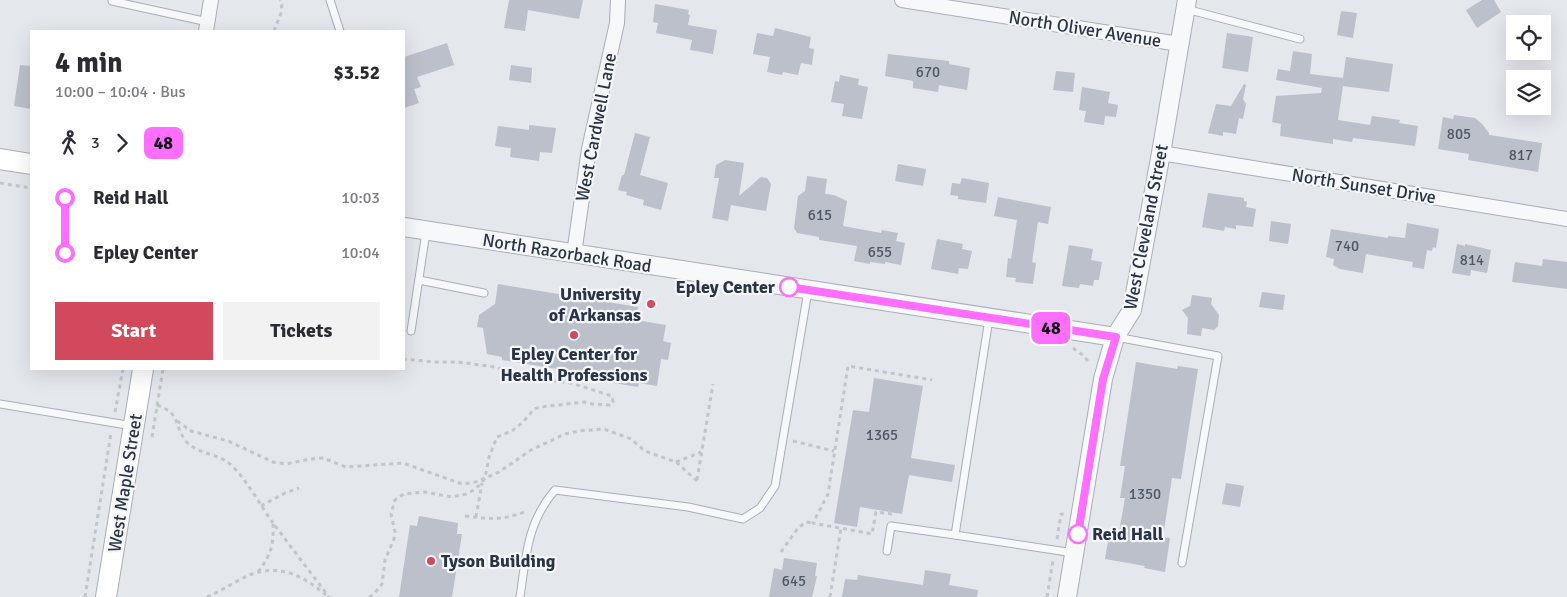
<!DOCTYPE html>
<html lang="en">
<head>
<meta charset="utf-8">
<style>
  body { margin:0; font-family:Signika,sans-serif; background:#f2f2f3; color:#2b2b33; height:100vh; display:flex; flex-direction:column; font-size:19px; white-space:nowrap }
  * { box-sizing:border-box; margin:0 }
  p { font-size:16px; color:#7c7c81 }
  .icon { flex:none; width:28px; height:28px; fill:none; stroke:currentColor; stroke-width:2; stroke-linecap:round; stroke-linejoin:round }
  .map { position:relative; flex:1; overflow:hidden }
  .panel { position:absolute; left:30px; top:30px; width:375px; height:340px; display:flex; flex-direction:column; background:#fff; border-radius:0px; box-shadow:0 5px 20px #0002 }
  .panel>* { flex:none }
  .badge { padding:0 10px; border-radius:8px; font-size:18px; line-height:32px }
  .controls { position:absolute; left:1506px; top:15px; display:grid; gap:10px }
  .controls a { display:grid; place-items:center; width:45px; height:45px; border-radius:0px; background:#fff; box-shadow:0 5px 20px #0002; font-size:25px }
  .map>.badge { position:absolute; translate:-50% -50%; box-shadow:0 0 0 2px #fff }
  .legs { display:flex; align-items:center; gap:8px; height:55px; padding:0 25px; font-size:16px }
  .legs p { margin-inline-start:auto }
  .head { display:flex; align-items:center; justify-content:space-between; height:85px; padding:0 25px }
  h1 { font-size:28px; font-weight:700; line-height:38px }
  .cta { display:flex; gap:10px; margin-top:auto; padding:10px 25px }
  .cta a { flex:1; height:58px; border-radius:0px; background:#d1495b; color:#fff; font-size:20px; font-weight:700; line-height:58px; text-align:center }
  .cta a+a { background:#f2f2f3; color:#2b2b33 }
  ul { padding:0 25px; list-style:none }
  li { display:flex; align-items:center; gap:18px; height:55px; font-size:19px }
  li i { display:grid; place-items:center; width:8px; height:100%; margin:0 6px; background:currentColor }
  li i::after { content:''; width:12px; height:12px; margin:-6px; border:4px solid; border-radius:50%; background:#fff }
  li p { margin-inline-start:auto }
  li:first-child i { background:linear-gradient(#0000 50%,currentColor 0) }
  li:last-child i { background:linear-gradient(currentColor 50%,#0000 0) }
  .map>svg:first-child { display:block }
</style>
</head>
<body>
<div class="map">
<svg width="1567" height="597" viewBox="0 0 1567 597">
  <rect width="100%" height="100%" fill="#e4e7ec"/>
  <g fill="#bbc0ca">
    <path d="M509 0H583L579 19 528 10 525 31 504 28Z"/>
    <path d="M1482 0H1494L1501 12 1477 28 1466 10Z"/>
    <path d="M655 4 689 10 688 14 690 15 688 25 717 30 713 54 690 50 692 40 656 33 658 23 653 22Z"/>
    <path d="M1341 11 1357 13 1353 38 1337 35Z"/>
    <path d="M775 28 811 37 809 48 814 49 812 65 801 63 798 75 783 72 782 75 767 72 770 57 753 54 757 33 773 36Z"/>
    <path d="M1227 33 1253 37 1248 72 1222 68Z"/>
    <path d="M447 43 454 65 417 77 421 87 414 89 419 103 404 108V57Z"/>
    <path d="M1293 51 1312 54 1310 74 1343 78 1346 57 1393 64 1389 92 1343 86 1338 120 1370 125 1372 116 1400 120 1399 123 1418 126 1415 146 1353 138 1352 142 1333 139V144L1280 136 1281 124 1272 122 1276 96 1321 93 1322 88 1276 80 1278 69 1290 71Z"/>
    <path d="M888 54 949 61V64L970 68 967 90 939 85 938 92 913 88V81L885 76Z"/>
    <path d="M20 65 31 66V109L14 106Z"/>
    <path d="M511 65 532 68 531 83 509 80Z"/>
    <path d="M1056 71 1075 73 1073 92 1053 90Z"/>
    <path d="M840 75 859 79 858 85 868 87 862 119 842 116 844 104 831 102 835 81 839 82Z"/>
    <path d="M1244 84 1246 85 1243 99 1246 104 1243 119 1239 118 1236 134 1223 132V136L1208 133 1216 104 1231 106Z"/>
    <path d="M1082 87 1110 92 1108 103 1118 105 1116 117 1105 116 1104 125 1084 122 1086 111 1079 110Z"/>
    <path d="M1454 115 1475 118 1482 124 1489 133V135L1542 143 1538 172 1468 160 1469 154 1438 149 1443 117 1453 119Z"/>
    <path d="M529 125 556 128 552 153 540 152 539 161 510 157 511 148 495 146 498 126 529 130Z"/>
    <path d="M635 133 650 137 640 175 668 183 661 210 643 205 644 200 626 195 627 192 618 190 622 175H624Z"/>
    <path d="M725 160 744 163 739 196 761 177 767 178 771 184 766 211 731 205 728 221 712 218 719 178H714L716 165Z"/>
    <path d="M898 164 926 169 923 186 895 181Z"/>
    <path d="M807 176 827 179 825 194 834 195 847 201 843 226 881 233 882 230 898 233 896 241 905 243 901 265 885 262V264L870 262V264L854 261 857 246 819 240V237L797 233 794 228 798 196 805 191Z"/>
    <path d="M962 178 989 183 986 203 958 199V196L950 195 952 183 960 184Z"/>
    <path d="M1208 193 1244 198V201L1247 202 1246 207 1256 209 1253 227 1236 225V229L1225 227 1224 231 1202 227Z"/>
    <path d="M998 197 1051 207 1048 224 1038 222 1032 262 1036 263 1033 284 1015 282 1016 278 1006 277 1008 258 1011 259 1017 220 994 216Z"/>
    <path d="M1271 221 1291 224 1288 244 1269 241Z"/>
    <path d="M1407 223 1439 229 1436 248 1433 247 1432 251 1427 250 1424 269 1412 267 1413 262 1366 254 1363 273 1340 269 1333 265 1334 259 1326 257 1331 229 1388 238V236L1405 238Z"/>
    <path d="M937 239 963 244 962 249 972 251 968 269 959 268 958 274 931 269Z"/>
    <path d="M1457 244 1465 246V244L1491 250 1487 273 1471 270 1470 276 1452 273Z"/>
    <path d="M1069 245 1093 249 1091 260 1102 262 1099 280H1094L1093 286 1080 284 1079 288 1062 286Z"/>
    <path d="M1543 259 1567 262V289L1512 282 1515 262 1542 266Z"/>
    <path d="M498 284 638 307 636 320 666 325 663 341 671 343 668 360 661 359 657 386 639 383 638 387 601 381V376L502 360V357L487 354 483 328 477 327 479 315 495 304Z"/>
    <path d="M1262 292 1285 295 1283 310 1259 307Z"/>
    <path d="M1192 295 1212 298 1211 304 1219 315 1218 326 1214 330 1202 328 1201 336 1187 334 1188 318 1182 310 1190 306Z"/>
    <path d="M1136 362 1177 369 1178 366 1198 369 1181 479 1172 478 1163 537 1170 538 1165 572 1144 568 1145 566 1105 559 1110 530 1119 532 1125 498H1120L1125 466H1120Z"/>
    <path d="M874 378 923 386 911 458 955 465 952 482 909 475 902 514 860 507 857 527 834 523 853 410 869 412Z"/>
    <path d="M1226 483 1244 486 1240 507 1222 504Z"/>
    <path d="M419 516 458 523 457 534H462L452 597H399L410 525 417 526Z"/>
    <path d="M784 558 817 563 815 576H817L812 597H769L774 568 782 570Z"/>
    <path d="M925 570 951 574 949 585 978 590 977 597H842L845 579 857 580 858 575 923 585Z"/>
  </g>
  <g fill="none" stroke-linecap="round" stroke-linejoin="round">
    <g stroke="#a9aeb7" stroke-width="9">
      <g id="service">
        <path d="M330 0 340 31"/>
        <path d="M112 1 208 22"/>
        <path d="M1186 9 1300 39"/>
        <path d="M419 280 484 293"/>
        <path d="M989 319 955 535 1074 553"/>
        <path d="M411 331 426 232"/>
        <path d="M1116 337 1218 356 1182 563"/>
        <path d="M0 404 133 426"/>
        <path d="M887 551 891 526 955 535"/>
        <path d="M520 597C526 557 527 522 555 490L688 507 743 519 760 508 775 486 808 291"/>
      </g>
    </g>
    <g stroke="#a9aeb7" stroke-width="16">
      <g id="minor">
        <path d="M902 0 1179 44"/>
        <path d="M206 31 211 0"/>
        <path d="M1161 153 1567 219"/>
        <path d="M574 254 589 149 617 23 618 0"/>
      </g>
    </g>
    <g stroke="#a9aeb7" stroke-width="20">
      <g id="tertiary">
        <path d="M404 227 1115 337"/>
        <path d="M1067 597 1103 379 1115 337 1132 310 1161 153 1187 0"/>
      </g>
    </g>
    <g stroke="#a9aeb7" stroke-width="22">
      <g id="secondary">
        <path d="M0 159 31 164"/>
        <path d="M106 597 143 369"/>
      </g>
    </g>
    <g stroke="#c2c5cb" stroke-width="3" stroke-dasharray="4 4" stroke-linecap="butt">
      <path d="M274 31 281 13 282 3 280 0"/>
      <path d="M0 183 31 188"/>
      <path d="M1073 348 1084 356 1090 364"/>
      <path d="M157 405C181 414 173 423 185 440 195 453 213 453 226 461 242 471 261 507 273 523"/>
      <path d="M115 412 123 369"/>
      <path d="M177 421 191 431 228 441 273 462 286 464 310 459 323 458 346 467 403 463 462 484 476 482 499 472 531 450 565 434 579 431 604 429 631 439 645 451 676 462 697 481"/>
      <path d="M152 437 163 369"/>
      <path d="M793 441 834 451"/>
      <path d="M676 462 701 452"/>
      <path d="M697 480 713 384"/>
      <path d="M261 506 285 493 299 488"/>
      <path d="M892 514 876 512 872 534 813 523 828 494 848 366 932 380"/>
      <path d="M465 516C492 519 500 521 527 511"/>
      <path d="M476 517 482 483"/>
      <path d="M1057 539 1061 514 1066 515"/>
      <path d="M781 552 798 528 806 522 813 523"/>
      <path d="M258 572C271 555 274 545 273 523L329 597"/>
      <path d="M85 597 111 433"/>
      <path d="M207 597C222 591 246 574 259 572 286 566 307 579 326 595"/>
      <path d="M369 597 373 595 382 584 385 560 394 539 395 532 391 514 395 500 404 494 424 492 452 497 466 494 472 491 481 484 485 478 489 457 497 437 512 431 523 422 534 409 540 407 584 402 592 404 610 405 613 402 612 396 571 383 536 379 495 367 457 362H434L404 359"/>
      <path d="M830 597 841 528"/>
      <path d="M1047 597 1053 560"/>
    </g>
    <use href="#service" stroke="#f7f8fa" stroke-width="7"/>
    <use href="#minor" stroke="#f7f8fa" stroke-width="14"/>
    <use href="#tertiary" stroke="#f7f8fa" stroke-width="18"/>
    <use href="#secondary" stroke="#fff" stroke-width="20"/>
  </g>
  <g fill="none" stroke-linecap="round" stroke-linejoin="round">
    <g stroke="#fff" stroke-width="11">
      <path id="line-1" d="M789 287 1116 337 1103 379 1078 534"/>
    </g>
    <use href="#line-1" stroke="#ff6fff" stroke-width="8"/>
  </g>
  <g fill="#fff" stroke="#ff6fff" stroke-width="2.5">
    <circle cx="789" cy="287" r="9"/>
    <circle cx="1078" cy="534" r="9"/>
  </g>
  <g fill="#d1495b" stroke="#f4f6f9" stroke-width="2">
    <circle cx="651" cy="304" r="5"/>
    <circle cx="574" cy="335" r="5"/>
    <circle cx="431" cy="561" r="5"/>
  </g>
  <g text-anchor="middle" stroke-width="4.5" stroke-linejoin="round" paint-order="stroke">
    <g font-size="15" fill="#4f5766">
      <text x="928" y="77">670</text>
      <text x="1459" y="139">805</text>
      <text x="1521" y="160">817</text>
      <text x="820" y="220">615</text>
      <text x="1347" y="251">740</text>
      <text x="880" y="257">655</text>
      <text x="1472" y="265">814</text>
      <text x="882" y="440">1365</text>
      <text x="1145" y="499">1350</text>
      <text x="794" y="586">645</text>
    </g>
    <g font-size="18" fill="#2b3445" stroke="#f4f6f9">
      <text transform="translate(1085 29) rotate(9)" y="6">North Oliver Avenue</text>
      <text transform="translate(596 127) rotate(-79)" y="6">West Cardwell Lane</text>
      <text transform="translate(1364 186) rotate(9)" y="6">North Sunset Drive</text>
      <text transform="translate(1146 227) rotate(-79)" y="6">West Cleveland Street</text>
      <text transform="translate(567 253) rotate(9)" y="6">North Razorback Road</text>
      <text transform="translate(125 483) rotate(-81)" y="6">West Maple Street</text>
    </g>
    <g font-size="18" font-weight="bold" fill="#2b3445" stroke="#f4f6f9" text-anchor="end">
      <text x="775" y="293">Epley Center</text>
      <text x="1092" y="540" text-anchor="start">Reid Hall</text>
    </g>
    <g font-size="18" font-weight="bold" fill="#2b3445" stroke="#f4f6f9" text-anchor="end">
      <text x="641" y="300">University<tspan x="641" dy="21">of Arkansas</tspan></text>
      <text x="574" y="360" text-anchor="middle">Epley Center for<tspan x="574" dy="21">Health Professions</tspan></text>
      <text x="441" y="567" text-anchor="start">Tyson Building</text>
    </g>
  </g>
</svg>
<div class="controls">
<a><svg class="icon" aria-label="locate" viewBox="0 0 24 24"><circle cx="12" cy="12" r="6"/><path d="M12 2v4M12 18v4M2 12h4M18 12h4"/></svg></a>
<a><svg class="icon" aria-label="layers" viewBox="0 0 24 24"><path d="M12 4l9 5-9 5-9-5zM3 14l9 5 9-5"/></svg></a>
</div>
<b class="badge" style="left:1051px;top:328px;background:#ff6fff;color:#111">48</b>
<section class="panel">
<div class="head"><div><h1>4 min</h1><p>10:00 – 10:04 · Bus</p></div><b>$3.52</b></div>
<div class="legs"><svg class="icon" aria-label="walk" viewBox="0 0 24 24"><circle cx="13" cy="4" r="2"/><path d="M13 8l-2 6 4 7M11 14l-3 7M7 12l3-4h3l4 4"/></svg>3<svg class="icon" aria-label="forward" viewBox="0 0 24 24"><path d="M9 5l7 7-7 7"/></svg><b class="badge" style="background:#ff6fff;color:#111">48</b></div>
<ul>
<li><i style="color:#ff6fff"></i><b>Reid Hall</b><p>10:03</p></li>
<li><i style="color:#ff6fff"></i><b>Epley Center</b><p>10:04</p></li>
</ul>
<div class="cta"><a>Start</a><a>Tickets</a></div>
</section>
</div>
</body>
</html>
